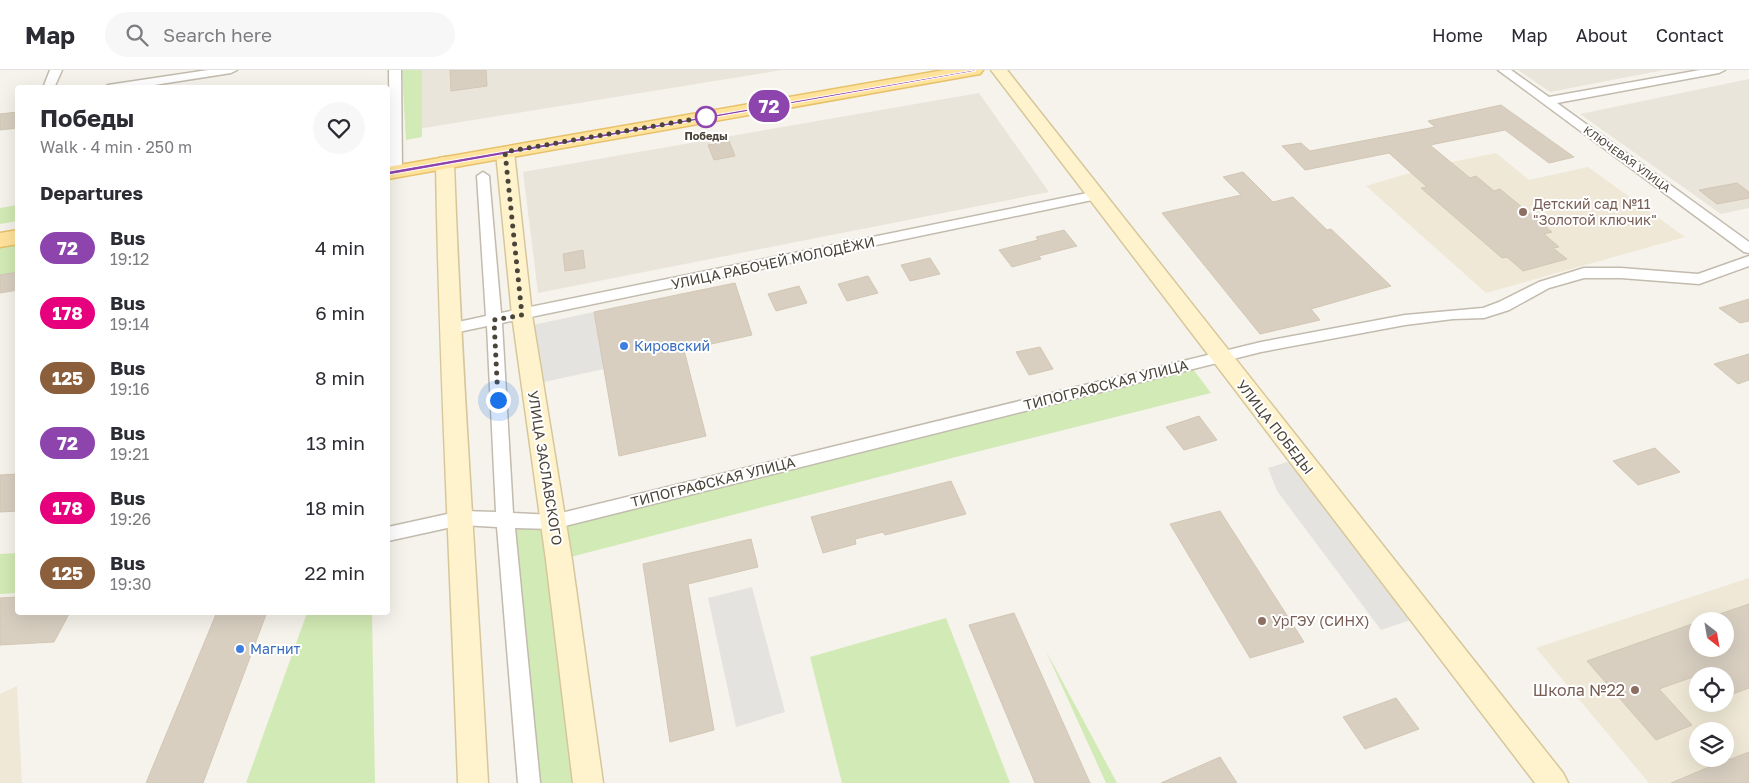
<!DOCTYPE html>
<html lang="en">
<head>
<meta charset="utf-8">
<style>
  body { margin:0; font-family:"Golos Text",sans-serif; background:#f7f7f7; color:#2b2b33; height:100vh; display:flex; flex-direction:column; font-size:19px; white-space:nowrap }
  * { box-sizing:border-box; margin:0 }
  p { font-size:16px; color:#7c7c81 }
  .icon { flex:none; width:28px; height:28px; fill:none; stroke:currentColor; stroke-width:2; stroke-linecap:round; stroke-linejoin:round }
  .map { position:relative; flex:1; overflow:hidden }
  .drawer { position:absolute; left:15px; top:15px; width:375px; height:530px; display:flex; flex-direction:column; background:#fff; border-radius:5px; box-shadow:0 5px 20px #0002 }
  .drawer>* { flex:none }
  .badge { padding:0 10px; border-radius:16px; font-size:18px; line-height:32px }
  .needle { width:32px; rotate:149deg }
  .buttons { position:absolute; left:1689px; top:542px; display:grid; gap:10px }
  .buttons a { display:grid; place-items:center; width:45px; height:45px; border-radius:50%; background:#fff; box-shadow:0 5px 20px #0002; font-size:25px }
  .you { position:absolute; width:25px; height:25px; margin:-12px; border:4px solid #fff; border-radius:50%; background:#1a73e8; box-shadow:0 0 0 8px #1a73e833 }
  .map>.badge { position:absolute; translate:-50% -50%; box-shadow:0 0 0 2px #fff }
  h2 { padding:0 25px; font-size:19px; line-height:45px }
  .round { display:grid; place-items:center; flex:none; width:52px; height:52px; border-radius:26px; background:#f7f7f7 }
  .headline { display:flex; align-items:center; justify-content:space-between; height:85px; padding:0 25px }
  h1 { font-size:24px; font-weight:700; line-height:38px }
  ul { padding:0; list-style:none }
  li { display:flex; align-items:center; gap:15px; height:65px; padding:0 25px }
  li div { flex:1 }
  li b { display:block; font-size:19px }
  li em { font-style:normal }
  li .badge { min-width:55px; font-weight:700; text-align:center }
  header { display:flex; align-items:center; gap:30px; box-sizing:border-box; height:70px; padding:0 25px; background:#fff; border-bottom:1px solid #e1e1e2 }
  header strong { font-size:24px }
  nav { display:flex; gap:28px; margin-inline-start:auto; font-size:18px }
  .search { width:350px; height:45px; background:#f7f7f7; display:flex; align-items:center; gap:12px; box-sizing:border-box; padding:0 18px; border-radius:28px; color:#7c7c81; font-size:19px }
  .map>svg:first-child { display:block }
</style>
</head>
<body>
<header>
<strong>Map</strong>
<div class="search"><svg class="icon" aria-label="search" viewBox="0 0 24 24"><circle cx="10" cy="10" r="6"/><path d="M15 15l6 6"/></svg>Search here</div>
<nav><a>Home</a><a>Map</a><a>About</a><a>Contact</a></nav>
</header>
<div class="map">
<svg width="1749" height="713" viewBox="0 0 1749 713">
  <rect width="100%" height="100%" fill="#f6f3ec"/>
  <g fill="#eae5da">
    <path d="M417 0H782L418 59Z"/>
    <path d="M1518 0H1664L1550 22Z"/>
    <path d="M1749 9V138L1721 144 1580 44Z"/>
    <path d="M979 23 1049 122 538 223 523 102Z"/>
  </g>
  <g fill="#efe8d6" fill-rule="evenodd">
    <path d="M1496 83 1529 110 1588 97 1685 167 1486 223 1366 116 1433 96Z"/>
    <path d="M1749 508V713H1649L1536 578ZM1698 551H1725V579H1698ZM1698 606H1725V634H1698ZM1698 661H1725V689H1698Z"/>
    <path d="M17 616 22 713H0V624Z"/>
  </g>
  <g fill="#d2eab5">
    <path d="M402 0H422V67L406 70Z"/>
    <path d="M17 135V151L0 154V138Z"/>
    <path d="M17 172V202L0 205V175Z"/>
    <path d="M1190 295 1211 323 956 387 559 490 588 713H529L506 463Z"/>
    <path d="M17 483V523L0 524V484Z"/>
    <path d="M307 543H372L375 713H246Z"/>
    <path d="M946 548 1010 713H842L810 587Z"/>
    <path d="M1045 579 1117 713H1106Z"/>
  </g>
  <g fill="#e5e3e0">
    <path d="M594 242 604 299 535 314 528 256Z"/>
    <path d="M1300 388 1422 546 1381 560 1277 421 1268 398Z"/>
    <path d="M752 517 785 642 736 657 708 528Z"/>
  </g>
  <g fill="#d8cfc1" stroke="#d3c7b4">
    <path d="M450 0H486L487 16 451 21Z"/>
    <path d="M1501 35 1574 87 1549 93 1505 60 1430 75 1470 108 1476 106 1494 121 1500 119 1552 162 1544 164 1559 177 1553 178 1567 189 1523 201 1507 187 1502 188 1421 118 1427 117 1389 83 1305 100 1282 76 1301 73 1310 81 1435 57 1428 51Z"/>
    <path d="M18 42V58L0 60V44Z"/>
    <path d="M729 71 735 86 714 90 708 75Z"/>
    <path d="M1243 102 1273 132 1293 127 1327 160 1331 159 1391 216 1311 239 1320 250 1260 264 1162 143 1241 125 1223 107Z"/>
    <path d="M1737 113 1749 122V128L1717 134 1699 120Z"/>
    <path d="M1064 160 1077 176 1039 186 1041 189 1012 197 999 180 1038 170 1036 167Z"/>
    <path d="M583 180 585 198 565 201 563 184Z"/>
    <path d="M930 188 940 204 910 211 901 195Z"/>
    <path d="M18 202V220L0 223V205Z"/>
    <path d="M868 206 878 223 847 231 838 214Z"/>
    <path d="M735 213 752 265 684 280 706 366 619 386 594 242Z"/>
    <path d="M799 216 807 233 776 241 768 224Z"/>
    <path d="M1749 229V251L1740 253 1719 238Z"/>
    <path d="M1040 277 1053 299 1029 305 1016 282Z"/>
    <path d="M1749 284V310L1738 314 1714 294Z"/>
    <path d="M1199 346 1217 370 1184 380 1166 357Z"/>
    <path d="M1655 378 1680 402 1638 415 1613 391Z"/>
    <path d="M18 404V441L0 442V405Z"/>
    <path d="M951 411 966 444 885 465 883 462 855 469 856 474 823 483 811 447Z"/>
    <path d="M1220 441 1304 572 1250 588 1170 454Z"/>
    <path d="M751 469 758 497 688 514 714 660 670 672 643 494Z"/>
    <path d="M18 527V542H70L54 572 0 575V528Z"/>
    <path d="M1749 534V618L1725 627V606H1707L1704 603 1659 619 1692 655 1656 670 1587 591 1698 552V579H1725V551H1699Z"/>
    <path d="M217 542H267L203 713H146Z"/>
    <path d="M1014 543 1090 713H1035L969 555Z"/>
    <path d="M1396 628 1419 659 1365 679 1343 647Z"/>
    <path d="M1749 682V713H1671L1709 697 1702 689H1731Z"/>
    <path d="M1220 687 1237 713H1161Z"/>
  </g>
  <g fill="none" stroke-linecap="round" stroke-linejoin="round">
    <g stroke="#c2bbae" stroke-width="3">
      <g id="street">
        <path d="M50 0H62L54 18H43Z"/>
        <path d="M208 0H237L231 3 135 18H103L108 15Z"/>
        <path d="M389 0H401L402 101 396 105 390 101Z"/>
        <path d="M1498 0H1511L1549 27 1700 0H1725L1719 3 1557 33 1749 172V183L1744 182Z"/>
        <path d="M483 102 489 106 501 243 1097 121 1103 125 1097 129 502 253 513 443 553 445 1261 272 1405 245 1483 238 1499 232 1539 212 1584 198H1621L1698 204 1749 186V196L1699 214 1621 208H1584L1549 218 1509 240 1484 248 1453 249 1405 255 1261 282 553 459 515 458 540 713H518L497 457 461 455 388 471V457L461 441 496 442 487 256 449 264 444 263 442 259 444 255 449 254 486 246 477 106Z"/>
      </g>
    </g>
    <g stroke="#d6c79b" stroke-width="3">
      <g id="secondary">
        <path d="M991 0H1007L1563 703 1568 713H1535Z"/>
        <path d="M505 77 511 78 514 82 532 245 572 490 603 713H573L546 490 512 245 496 82 499 78Z"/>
        <path d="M445 87 451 88 454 92C461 299 477 506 488 713H458C451 506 439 299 436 92L439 88Z"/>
      </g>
    </g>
    <g stroke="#e6c16a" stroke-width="3">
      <g id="primary">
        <path d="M944 0H983L980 4 974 5 388 109V97Z"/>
        <path d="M18 160V174L0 177V163Z"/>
      </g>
    </g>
    <use href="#street" fill="#fff" fill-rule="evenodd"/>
    <use href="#secondary" fill="#fff3cd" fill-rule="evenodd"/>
    <use href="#primary" fill="#ffe39c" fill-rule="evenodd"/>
  </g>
  <path fill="#8e44ad" stroke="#fff" d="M974 0 976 1 388 105 384 102Z"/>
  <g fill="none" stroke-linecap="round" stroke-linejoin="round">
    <path stroke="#4b4439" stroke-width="5" stroke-dasharray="0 9" d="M498 330 494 250 522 245 505 82 706 47"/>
  </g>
  <circle fill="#fff" stroke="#8e44ad" stroke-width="2.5" cx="706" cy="47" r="10"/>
  <g fill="#8d6e63" stroke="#fff" stroke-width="2">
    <circle cx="1523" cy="142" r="5"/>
    <circle cx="1262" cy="551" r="5"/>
    <circle cx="1635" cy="620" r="5"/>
  </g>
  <g fill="#3f7fe0" stroke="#fff" stroke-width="2">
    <circle cx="624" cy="276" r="5"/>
    <circle cx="240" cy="579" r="5"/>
  </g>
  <g text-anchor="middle" stroke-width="4" stroke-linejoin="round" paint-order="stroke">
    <g font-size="11" font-weight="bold" fill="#4b4439" stroke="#fff">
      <text x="706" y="70">Победы</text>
    </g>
    <g font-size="11" fill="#4b4439" stroke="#fff">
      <text transform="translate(1627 89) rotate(36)" y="4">КЛЮЧЕВАЯ УЛИЦА</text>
    </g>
    <g font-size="14" fill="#785e54" stroke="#fff" text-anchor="start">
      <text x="1533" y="139">Детский сад №11<tspan x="1533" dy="16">"Золотой ключик"</tspan></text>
      <text x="1272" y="556">УрГЭУ (СИНХ)</text>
    </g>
    <g font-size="14" fill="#4b4439" stroke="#fff">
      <text transform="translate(773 193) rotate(-12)" y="5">УЛИЦА РАБОЧЕЙ МОЛОДЁЖИ</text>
      <text transform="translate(1106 315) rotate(-14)" y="5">ТИПОГРАФСКАЯ УЛИЦА</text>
      <text transform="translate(1275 357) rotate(52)" y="5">УЛИЦА ПОБЕДЫ</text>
      <text transform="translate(545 398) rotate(81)" y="5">УЛИЦА ЗАСЛАВСКОГО</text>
      <text transform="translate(713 412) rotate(-14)" y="5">ТИПОГРАФСКАЯ УЛИЦА</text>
    </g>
    <g font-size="14" fill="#366cbe" stroke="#fff" text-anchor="start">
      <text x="634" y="281">Кировский</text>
      <text x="250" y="584">Магнит</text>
    </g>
    <g font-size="16" fill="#785e54" stroke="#fff" text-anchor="end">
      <text x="1625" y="626">Школа №22</text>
    </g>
  </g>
</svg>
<div class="buttons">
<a><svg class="needle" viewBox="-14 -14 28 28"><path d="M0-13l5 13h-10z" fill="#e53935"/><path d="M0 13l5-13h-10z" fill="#7c7c81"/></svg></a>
<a><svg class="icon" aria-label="locate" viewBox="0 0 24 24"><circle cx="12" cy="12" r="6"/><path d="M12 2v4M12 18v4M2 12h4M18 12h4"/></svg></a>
<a><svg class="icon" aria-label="layers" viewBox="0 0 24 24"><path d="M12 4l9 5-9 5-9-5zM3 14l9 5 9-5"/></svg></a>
</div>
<div class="you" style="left:498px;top:330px"></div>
<b class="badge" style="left:769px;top:36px;background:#8e44ad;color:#fff">72</b>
<section class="drawer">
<div class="headline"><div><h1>Победы</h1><p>Walk · 4 min · 250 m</p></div><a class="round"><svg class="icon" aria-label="heart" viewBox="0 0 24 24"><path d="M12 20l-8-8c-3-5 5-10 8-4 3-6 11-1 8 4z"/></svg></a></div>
<h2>Departures</h2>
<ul>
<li><span class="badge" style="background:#8e44ad;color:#fff">72</span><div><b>Bus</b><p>19:12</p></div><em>4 min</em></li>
<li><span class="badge" style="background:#e6007e;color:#fff">178</span><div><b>Bus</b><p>19:14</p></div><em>6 min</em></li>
<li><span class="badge" style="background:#8b5e3c;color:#fff">125</span><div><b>Bus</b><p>19:16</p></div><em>8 min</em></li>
<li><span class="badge" style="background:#8e44ad;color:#fff">72</span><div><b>Bus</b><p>19:21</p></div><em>13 min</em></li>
<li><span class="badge" style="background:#e6007e;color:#fff">178</span><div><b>Bus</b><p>19:26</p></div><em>18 min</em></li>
<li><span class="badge" style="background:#8b5e3c;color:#fff">125</span><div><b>Bus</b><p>19:30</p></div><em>22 min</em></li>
</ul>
</section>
</div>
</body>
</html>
